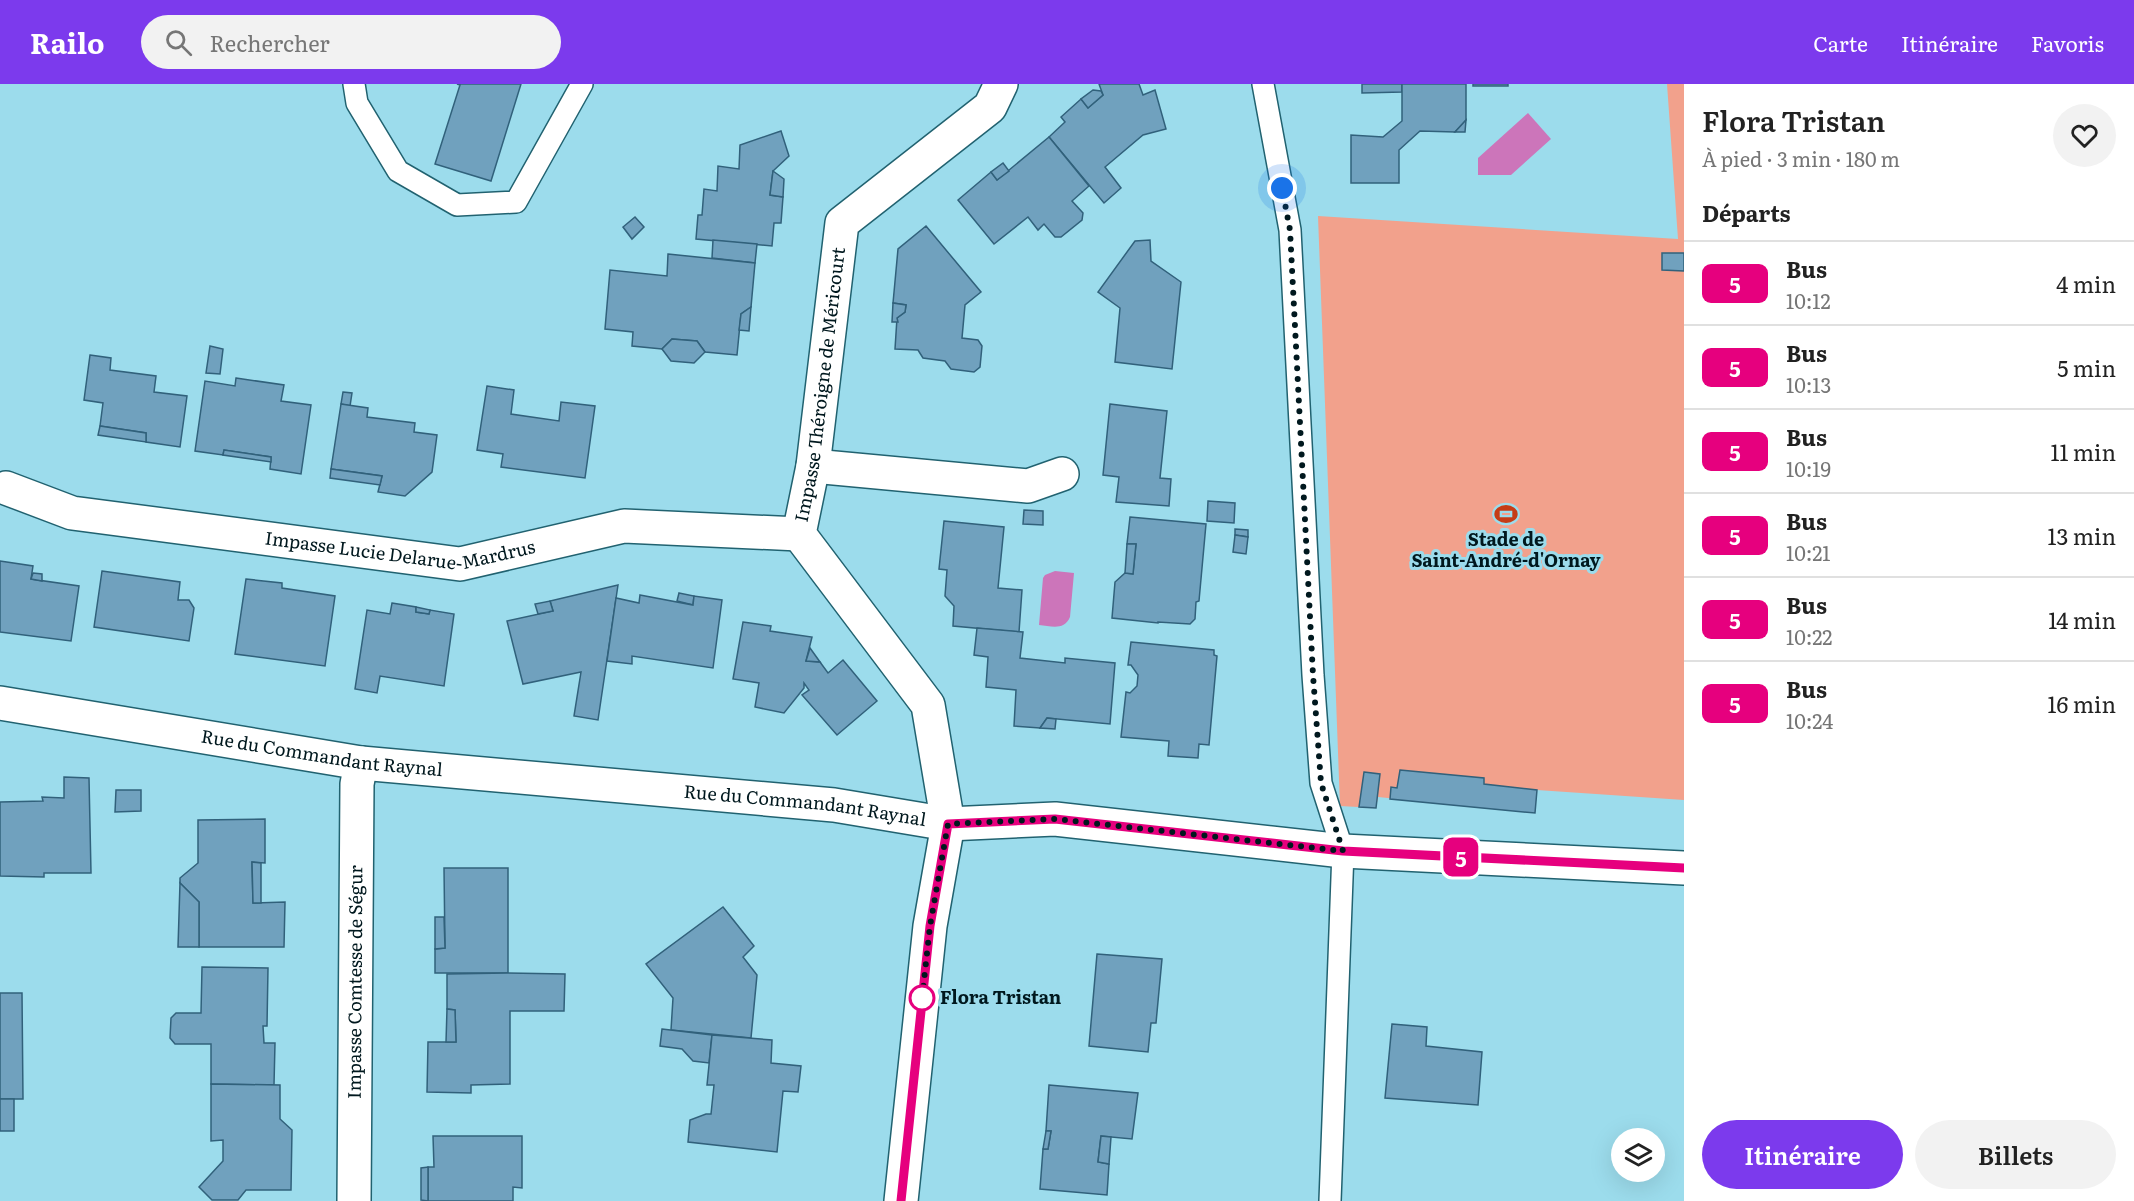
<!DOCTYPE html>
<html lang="fr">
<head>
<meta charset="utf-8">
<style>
  body { margin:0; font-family:Literata,serif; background:#f2f2f2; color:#222; height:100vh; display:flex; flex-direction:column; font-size:22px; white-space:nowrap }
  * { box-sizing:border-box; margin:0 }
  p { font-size:20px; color:#767676 }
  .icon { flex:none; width:33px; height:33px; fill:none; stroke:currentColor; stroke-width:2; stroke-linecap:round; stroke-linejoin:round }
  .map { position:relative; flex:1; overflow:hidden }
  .panel { display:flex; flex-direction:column; background:#fff; width:450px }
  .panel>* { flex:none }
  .badge { padding:0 12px; border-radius:9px; font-size:21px; line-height:39px }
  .controls { position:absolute; left:1611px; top:1044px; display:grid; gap:12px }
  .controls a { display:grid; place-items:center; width:54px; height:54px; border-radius:50%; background:#fff; box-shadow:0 6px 24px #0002; font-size:30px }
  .you { position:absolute; width:30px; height:30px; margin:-15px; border:4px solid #fff; border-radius:50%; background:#1a73e8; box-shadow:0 0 0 9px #1a73e833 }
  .map>.badge { position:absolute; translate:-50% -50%; box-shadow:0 0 0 3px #fff }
  h2 { padding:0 18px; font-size:22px; line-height:54px }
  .round { display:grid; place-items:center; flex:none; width:63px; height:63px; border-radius:32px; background:#f2f2f2 }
  .overview { display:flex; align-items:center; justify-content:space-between; height:102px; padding:0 18px }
  h1 { font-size:28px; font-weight:600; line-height:45px }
  .action { display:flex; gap:12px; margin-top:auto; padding:12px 18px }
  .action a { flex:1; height:69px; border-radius:36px; background:#7c3aed; color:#fff; font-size:24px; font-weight:600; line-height:69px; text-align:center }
  .action a+a { background:#f2f2f2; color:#222 }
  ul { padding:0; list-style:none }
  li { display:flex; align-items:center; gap:18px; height:84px; padding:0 18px; border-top:2px solid #e0e0e0 }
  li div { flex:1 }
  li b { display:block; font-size:22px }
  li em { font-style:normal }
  li .badge { min-width:66px; font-weight:700; text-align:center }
  header { display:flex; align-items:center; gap:36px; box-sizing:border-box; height:84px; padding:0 30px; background:#7c3aed; color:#fff }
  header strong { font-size:28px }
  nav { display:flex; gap:33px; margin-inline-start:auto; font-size:21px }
  .search { width:420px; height:54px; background:#f2f2f2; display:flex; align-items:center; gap:15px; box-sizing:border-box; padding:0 21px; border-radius:33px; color:#767676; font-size:22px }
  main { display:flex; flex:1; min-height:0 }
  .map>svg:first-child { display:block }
</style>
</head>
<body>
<header>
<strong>Railo</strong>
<div class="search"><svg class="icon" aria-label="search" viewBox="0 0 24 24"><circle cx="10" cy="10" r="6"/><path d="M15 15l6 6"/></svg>Rechercher</div>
<nav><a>Carte</a><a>Itinéraire</a><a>Favoris</a></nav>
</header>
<main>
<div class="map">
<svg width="1684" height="1117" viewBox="0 0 1684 1117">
  <rect width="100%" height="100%" fill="#9cdcec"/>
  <path fill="#f2a18c" d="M1667 0H1684V716L1537 706 1535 729 1378 713 1376 724 1340 722 1318 132 1678 155Z"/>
  <g fill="#cc75ba">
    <path d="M1528 29 1551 55 1511 91H1478V74Z"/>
    <path d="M1055 487 1074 489 1070 533C1064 547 1051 542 1039 541L1043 494 1045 491Z"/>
  </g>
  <g fill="#70a1be" stroke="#31617b" stroke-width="1.5">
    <path d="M457 0H521L491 97 435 80 460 1Z"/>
    <path d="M1099 0H1139L1143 11 1155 6 1166 45 1143 51 1105 83 1121 104 1104 119 1049 53 1065 38 1061 33 1081 15 1088 24 1103 11Z"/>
    <path d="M1362 0H1402V8L1362 9Z"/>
    <path d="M1402 0H1466V36L1455 48 1420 47 1399 66V99H1351V51L1383 53 1402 37Z"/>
    <rect x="1473" y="0" width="35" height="2"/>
    <path d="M1093 6 1101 7 1103 11 1088 24 1081 15Z"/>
    <path d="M1466 36 1465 48H1455Z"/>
    <path d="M781 47 789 72 773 87 770 111 783 113 781 139H774L772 162 696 155 698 131H702L704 105 717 107 718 82 739 85 740 61Z"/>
    <path d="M1049 53 1089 102 1072 117 1083 129 1082 136 1061 153H1055L1044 140 1038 146 1028 133 994 160 958 116 991 88 997 96Z"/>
    <path d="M1003 79 1009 87 997 96 991 88Z"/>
    <path d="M773 87 784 95 783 113 770 111Z"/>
    <path d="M635 133 644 143 632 155 623 143Z"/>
    <path d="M926 142 981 208 965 221 962 254 978 256 982 262 980 283 974 288 951 285 945 277 923 274 918 266 895 265 897 234 905 228 906 221 893 219 898 165Z"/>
    <path d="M713 156 757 160 755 179 712 174Z"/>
    <path d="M1150 156 1151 177 1181 198 1172 285 1115 278 1120 224 1098 208 1135 157Z"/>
    <path d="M1662 169H1684V187L1662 186Z"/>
    <path d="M668 170 755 179 751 223 741 230 737 271 705 268 697 257 672 255 662 265 632 262 633 248 605 245 610 186 667 192Z"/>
    <path d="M893 219 906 221 905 228 897 234 898 238H892Z"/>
    <path d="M751 223 749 247 739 246 741 230Z"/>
    <path d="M672 255 697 257 705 268 694 279 671 277 662 265Z"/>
    <path d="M210 262 223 265 220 290 206 289Z"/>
    <path d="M90 271 111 274 110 286 156 292 154 308 187 312 180 363 146 358V349L100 342 103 319 84 316Z"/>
    <path d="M236 294 284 301 281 317 311 321 301 390 270 385 271 373 224 366 223 371 195 367 205 297 235 302Z"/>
    <path d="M487 302 514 306 511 330 559 337 561 318 595 322 585 394 501 383 503 370 477 366Z"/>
    <path d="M343 308 352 309 350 322 341 320Z"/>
    <path d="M341 320 368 324 367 333 415 339 414 348 437 351 432 388 405 412 378 408 382 392 331 385Z"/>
    <path d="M1110 320 1167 327 1160 394 1171 395 1169 422 1116 418 1119 393 1103 391Z"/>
    <path d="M100 342 146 349V358L98 351Z"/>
    <path d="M224 366 271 373V378L223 371Z"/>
    <path d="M331 385 382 392 380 401 330 394Z"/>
    <path d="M1208 417 1235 419 1234 439 1207 437Z"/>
    <path d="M1024 426 1043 427V441L1023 440Z"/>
    <path d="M1130 433 1206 440 1199 517 1196 518 1195 535 1190 540 1158 538V539L1112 534 1115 498 1125 489 1133 490 1136 460H1127Z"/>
    <path d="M944 437 1004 443 998 504 1022 506 1019 548 953 542 954 522 945 512 947 486 939 485Z"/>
    <path d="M1235 445 1248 446V453L1235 451Z"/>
    <path d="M1235 451 1248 453 1246 470 1233 468Z"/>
    <path d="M1127 460H1136L1133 490 1125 489Z"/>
    <path d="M0 477 33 482 31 495 79 502 71 557 0 548Z"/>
    <path d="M102 487 180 498 178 516H189L194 524 189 557 94 543Z"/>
    <path d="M33 489 42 490V497L31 495Z"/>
    <path d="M246 495 282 499V504L335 512 325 582 235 570Z"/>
    <path d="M618 501 598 636 574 632 581 588 523 600 507 537 553 527 550 517Z"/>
    <path d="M679 509 694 512 693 521 677 517Z"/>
    <path d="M640 511 693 521 694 512 722 516 713 584 632 572V580L607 577 616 514 639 519Z"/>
    <path d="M550 517 553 527 538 530 535 520Z"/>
    <path d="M392 519 416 523V528L429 530 430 526 454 530 444 602 380 592 377 609 355 605 367 526 390 530Z"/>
    <path d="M416 523 430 526 429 530 416 528Z"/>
    <path d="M743 538 771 542 770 547 812 553 806 577 820 578 828 589 843 576 877 617 837 651 802 611 809 606 804 599V604L784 629 755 623 759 599 733 595Z"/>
    <path d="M977 544 1023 548 1020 574 1065 579V574L1115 579 1110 640 1047 634 1040 644 1014 642 1016 606 986 603 988 573 974 571Z"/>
    <path d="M1131 558 1214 566V571L1217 572 1209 661 1199 660 1198 674 1168 672 1169 657 1121 653 1126 608 1130 609 1137 602 1138 591 1131 581H1128Z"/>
    <path d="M810 564 820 578 806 577Z"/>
    <path d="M1047 634 1056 635 1055 645 1040 644Z"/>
    <path d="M1400 686 1484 694V700L1537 706 1535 729 1390 715 1391 703 1397 704Z"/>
    <path d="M1364 688 1380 690 1376 724 1359 723Z"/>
    <path d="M64 693 89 694 91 789H44V793L0 792V718L43 717 42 713 64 714Z"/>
    <path d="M116 706H141V727L115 728Z"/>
    <path d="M265 735V779L252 778 253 819 285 818 284 863H199V818L180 799V794L198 779V736Z"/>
    <path d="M252 778 261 779V819H253Z"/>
    <path d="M444 784H508V889H435V865L445 864Z"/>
    <path d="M180 799 199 818V863H178Z"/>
    <path d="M723 823 754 862 743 873 757 891 751 954 671 946 673 914 646 880Z"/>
    <path d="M435 833H444L445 864 435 865Z"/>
    <path d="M1097 870 1162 875 1156 939H1151L1148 968 1089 962Z"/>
    <path d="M202 883 268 884 267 942H263L264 959H275L274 1001 211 1000V960H175L170 954 171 934 176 929H201Z"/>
    <path d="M508 889 565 890 564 927H510V1000L471 1001V1009L427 1008 428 958H456L455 926 447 925V890Z"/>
    <path d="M0 909H22L23 1015H0Z"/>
    <path d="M447 925 455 926 456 958H446Z"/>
    <path d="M1392 940 1427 943 1426 962 1482 968 1478 1021 1385 1014Z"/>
    <path d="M662 945 712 951 709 979 693 977 682 965 660 962Z"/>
    <path d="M712 951 772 956 771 979 801 982 798 1008 783 1007 777 1068 688 1058 690 1036 706 1030H711L714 1001H707Z"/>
    <path d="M211 1000 280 1001V1035L292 1046 291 1106H246L238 1116H212L199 1103 223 1077V1056L211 1057Z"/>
    <path d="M1049 1001 1138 1009 1132 1055 1101 1052 1098 1078 1109 1080 1107 1111 1040 1105 1043 1065H1048L1051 1047H1046Z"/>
    <rect x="0" y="1015" width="14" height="32"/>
    <path d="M1046 1047H1051L1048 1065H1043Z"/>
    <path d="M433 1052H522V1104L513 1103V1117H428V1083H434Z"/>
    <path d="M1101 1052 1111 1053 1109 1080 1098 1078Z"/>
    <path d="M428 1083V1117L421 1116V1084Z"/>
  </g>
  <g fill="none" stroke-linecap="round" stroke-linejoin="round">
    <g stroke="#216270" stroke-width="24">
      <g id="lane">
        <path d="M354 0 357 19 398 87 457 121 516 118 582 0"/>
        <path d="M1263 0 1290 146 1313 591 1321 699 1343 767 1330 1117"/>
      </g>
    </g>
    <g stroke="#216270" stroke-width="36">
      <g id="street">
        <path d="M813 382 1028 402 1062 390"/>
        <path id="s1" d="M6 404 72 429 460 480 624 442 799 450"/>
        <path id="s2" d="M0 619 361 679 834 721 948 740 1055 735 1343 767 1684 784"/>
        <path id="s3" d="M354 1117 357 700 361 679"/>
        <path id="s4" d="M901 1117 930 842 948 740 928 621 799 450 813 382 842 139 990 23 1001 0"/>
      </g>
    </g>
    <use href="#lane" stroke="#fff" stroke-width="21"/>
    <use href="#street" stroke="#fff" stroke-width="33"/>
  </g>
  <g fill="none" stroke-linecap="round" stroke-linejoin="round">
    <g stroke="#fff" stroke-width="14">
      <path id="line" d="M901 1117 930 842 948 740 1055 735 1343 767 1684 784"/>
    </g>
    <use href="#line" stroke="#e6007e" stroke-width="9"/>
    <path stroke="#00181e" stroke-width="6" stroke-dasharray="0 10.8" d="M922 914 921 924 930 842 948 740 1055 735 1343 767 1321 699 1313 591 1290 146 1282 104"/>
  </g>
  <defs>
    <g id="stadium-bare" transform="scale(1.8)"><path d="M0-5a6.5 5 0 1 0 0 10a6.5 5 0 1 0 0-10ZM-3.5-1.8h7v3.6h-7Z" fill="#c53c16" stroke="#9cdcec" stroke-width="2.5" paint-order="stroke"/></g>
  </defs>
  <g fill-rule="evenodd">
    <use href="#stadium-bare" x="1506" y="430"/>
  </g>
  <circle fill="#fff" stroke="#e6007e" stroke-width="3" cx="922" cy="914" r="12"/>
  <g text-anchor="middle" stroke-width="6" stroke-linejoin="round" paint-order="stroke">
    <g font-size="18" fill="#00181e" stroke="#9cdcec">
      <text dy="6" stroke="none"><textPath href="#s4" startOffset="866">Impasse Théroigne de Méricourt</textPath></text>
      <text dy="6" stroke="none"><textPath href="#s1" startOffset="402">Impasse Lucie Delarue-Mardrus</textPath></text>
      <text dy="6" stroke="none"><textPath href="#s2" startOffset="326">Rue du Commandant Raynal</textPath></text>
      <text dy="6" stroke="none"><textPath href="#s2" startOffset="812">Rue du Commandant Raynal</textPath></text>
      <text dy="6" stroke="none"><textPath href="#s3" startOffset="219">Impasse Comtesse de Ségur</textPath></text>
    </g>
    <g font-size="18" font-weight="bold" fill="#00181e" stroke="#9cdcec">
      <text x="1506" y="462">Stade de<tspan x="1506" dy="21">Saint-André-d'Ornay</tspan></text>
    </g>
    <g font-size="18" font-weight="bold" fill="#00181e" stroke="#9cdcec" text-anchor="start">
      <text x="940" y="920">Flora Tristan</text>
    </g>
  </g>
</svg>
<div class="controls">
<a><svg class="icon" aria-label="layers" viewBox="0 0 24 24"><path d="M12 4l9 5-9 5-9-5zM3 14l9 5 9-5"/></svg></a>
</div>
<div class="you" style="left:1282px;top:104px"></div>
<b class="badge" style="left:1461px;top:773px;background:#e6007e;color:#fff">5</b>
</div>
<section class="panel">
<div class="overview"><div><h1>Flora Tristan</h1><p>À pied · 3 min · 180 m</p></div><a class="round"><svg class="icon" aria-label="heart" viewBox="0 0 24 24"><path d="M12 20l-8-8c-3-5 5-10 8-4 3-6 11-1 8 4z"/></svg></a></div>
<h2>Départs</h2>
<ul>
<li><span class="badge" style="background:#e6007e;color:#fff">5</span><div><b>Bus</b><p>10:12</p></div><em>4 min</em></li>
<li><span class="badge" style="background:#e6007e;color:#fff">5</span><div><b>Bus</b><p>10:13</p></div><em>5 min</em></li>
<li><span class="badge" style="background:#e6007e;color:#fff">5</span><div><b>Bus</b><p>10:19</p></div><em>11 min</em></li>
<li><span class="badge" style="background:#e6007e;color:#fff">5</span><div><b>Bus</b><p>10:21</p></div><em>13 min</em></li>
<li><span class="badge" style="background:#e6007e;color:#fff">5</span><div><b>Bus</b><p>10:22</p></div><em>14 min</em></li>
<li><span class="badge" style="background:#e6007e;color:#fff">5</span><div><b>Bus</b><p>10:24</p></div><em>16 min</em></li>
</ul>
<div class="action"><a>Itinéraire</a><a>Billets</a></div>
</section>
</main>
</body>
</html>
